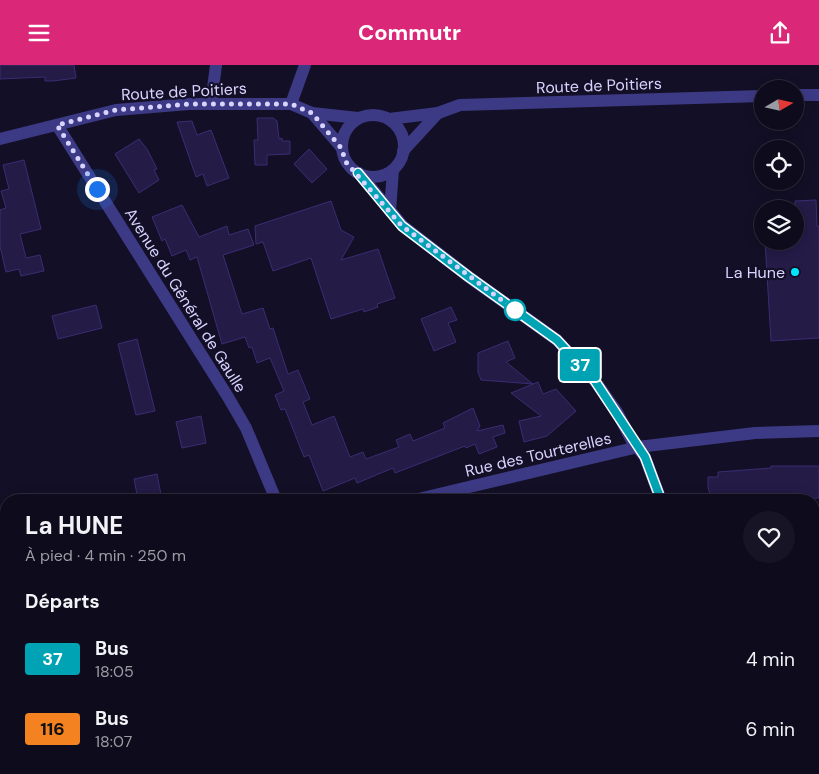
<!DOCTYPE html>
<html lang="fr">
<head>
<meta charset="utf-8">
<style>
  body { margin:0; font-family:"DM Sans",sans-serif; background:#171425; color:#f1f3f6; height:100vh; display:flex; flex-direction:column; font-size:19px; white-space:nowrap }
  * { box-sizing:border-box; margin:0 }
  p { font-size:16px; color:#9b9ba3 }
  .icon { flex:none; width:28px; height:28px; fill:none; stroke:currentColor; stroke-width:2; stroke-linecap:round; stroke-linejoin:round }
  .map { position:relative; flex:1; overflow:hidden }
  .panel { position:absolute; left:0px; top:429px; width:820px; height:281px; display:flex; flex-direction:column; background:#0e0b1c; border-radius:20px 20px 0 0; box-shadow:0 2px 12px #0003,0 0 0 1px #2e2b3b }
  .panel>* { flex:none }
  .badge { padding:0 10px; border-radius:4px; font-size:18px; line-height:32px }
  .needle { width:32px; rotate:81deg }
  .tools { position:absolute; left:754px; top:15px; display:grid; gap:10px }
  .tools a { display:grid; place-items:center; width:50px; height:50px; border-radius:50%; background:#0e0b1c; box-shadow:0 2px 12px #0003,0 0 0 1px #2e2b3b; font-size:25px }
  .you { position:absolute; width:25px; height:25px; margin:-12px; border:4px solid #fff; border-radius:50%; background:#1a73e8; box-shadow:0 0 0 8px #1a73e833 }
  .map>.badge { position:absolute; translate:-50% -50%; box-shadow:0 0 0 2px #fff }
  h2 { padding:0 25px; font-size:19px; line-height:45px }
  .round { display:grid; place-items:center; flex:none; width:52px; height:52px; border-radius:26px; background:#171425 }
  .overview { display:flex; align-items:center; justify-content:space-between; height:85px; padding:0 25px }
  h1 { font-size:24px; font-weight:700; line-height:38px }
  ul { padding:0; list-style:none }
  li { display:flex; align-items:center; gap:15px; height:70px; padding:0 25px }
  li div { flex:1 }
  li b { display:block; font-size:19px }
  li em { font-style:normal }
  li .badge { min-width:55px; font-weight:700; text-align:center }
  header { display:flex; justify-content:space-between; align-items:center; height:65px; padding:0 25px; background:#db2777; color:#fff; font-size:22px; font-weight:700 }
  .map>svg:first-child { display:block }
</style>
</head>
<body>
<header><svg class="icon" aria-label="menu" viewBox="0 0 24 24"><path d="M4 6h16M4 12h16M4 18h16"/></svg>Commutr<svg class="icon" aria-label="share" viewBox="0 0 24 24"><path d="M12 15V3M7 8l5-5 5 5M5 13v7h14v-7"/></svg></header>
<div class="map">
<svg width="819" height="709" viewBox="0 0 819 709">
  <rect width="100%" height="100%" fill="#130f26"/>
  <g fill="#241b47" stroke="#3b2d73">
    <path d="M0 0H74L76 13 53 16H45V12L0 14Z"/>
    <path d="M257 53H273L277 56 279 74 282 73V76H290V89L267 90V100H255L254 75H258Z"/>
    <path d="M192 56 197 70 211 65 229 113 207 121 203 109 196 112 177 57Z"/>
    <path d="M139 74 147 84 157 104 154 105 159 115 139 128 115 89Z"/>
    <path d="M309 84 327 104 312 118 294 99Z"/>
    <path d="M24 95 41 164 20 169 26 193 40 190 44 206 21 211 19 204 6 207 0 181V145L6 143 1 126 9 124 3 100Z"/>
    <path d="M816 135 817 161H819V273L771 276 765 176H795V136Z"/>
    <path d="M331 136 341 165 354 172 341 195 378 184 395 233 377 239 378 242 364 247 363 244 331 254 311 193 273 206 263 177 256 179 255 161Z"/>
    <path d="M182 140 199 172 227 161 229 170 248 164 254 180 223 190 242 249 263 243 270 264 273 263 288 309 298 305 310 334 303 337 312 360 334 351 350 392 363 387 366 394 399 382 396 375 410 369 413 376 445 363 443 358 473 343 480 361 477 366 503 360 505 368 493 372 497 382 479 389 475 379 466 383 465 381 395 408 393 403 357 418 355 413 323 426 309 390 304 392 285 344 281 345 275 330 284 326 270 293 257 298 252 282 249 283 245 272 222 279 197 192 190 195 186 185 172 191 165 174 162 176 152 152Z"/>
    <path d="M96 240 102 263 58 274 52 251Z"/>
    <path d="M451 242 457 255 448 258 456 277 434 286 421 254Z"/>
    <path d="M137 274 155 346 136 350 118 279Z"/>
    <path d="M508 276 515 293 506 297 533 319 481 315 478 307V288Z"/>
    <path d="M538 317 543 329 556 324 576 346 547 371 524 377 519 356 541 351 511 328Z"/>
    <path d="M201 351 206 378 182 383 176 357Z"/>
    <path d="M771 401H819V433L712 435 708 423V412H718V407L771 403Z"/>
    <path d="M157 409 162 435H138L134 414Z"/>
  </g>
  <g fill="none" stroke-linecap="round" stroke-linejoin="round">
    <g stroke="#3d3a85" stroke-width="12">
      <path d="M795 30H819"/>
      <path d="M211 39 216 0"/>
      <path d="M291 39 305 0"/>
      <path d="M312 48 358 53"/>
      <circle cx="373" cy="81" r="31"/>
      <path d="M389 54 438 48 460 40 762 31"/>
      <path d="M57 60 228 332 246 363 276 435"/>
      <path d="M0 74 116 45 189 39H291L312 48 342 83"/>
      <path d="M403 86 438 48"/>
      <path d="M359 108 403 161 469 212 557 275 595 316 617 347 632 376 645 392 661 435"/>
      <path d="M390 146 393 105"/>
      <path d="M414 435 638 382 755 368 819 366"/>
      <path d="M0 469 6 476"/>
      <path d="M100 704 101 709"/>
      <path d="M334 704 336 709"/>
      <path d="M761 709 765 704"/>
    </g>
  </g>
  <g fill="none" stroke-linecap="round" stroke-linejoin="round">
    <g stroke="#fff" stroke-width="11">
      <path id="line" d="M358 108 402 161 469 212 557 275 595 316 645 392 661 435"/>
    </g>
    <use href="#line" stroke="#00a3b4" stroke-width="8"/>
    <path stroke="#d9d4ff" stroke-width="5" stroke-dasharray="0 9" d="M97 124 57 60 116 45 189 39H291L312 48 342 84 345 96 402 161 515 245"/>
  </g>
  <circle fill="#00e5ff" stroke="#130f26" stroke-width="2" cx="795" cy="207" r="5"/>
  <circle fill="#fff" stroke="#00a3b4" stroke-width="2.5" cx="515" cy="245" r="10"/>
  <g text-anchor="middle" stroke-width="4.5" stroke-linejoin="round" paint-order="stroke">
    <g font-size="16" fill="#d9d4ff" stroke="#130f26">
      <text transform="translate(599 20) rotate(-2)" y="6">Route de Poitiers</text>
      <text transform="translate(184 26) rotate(-3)" y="6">Route de Poitiers</text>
      <text transform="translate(186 235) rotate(58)" y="6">Avenue du Général de Gaulle</text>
      <text transform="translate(538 389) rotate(-13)" y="6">Rue des Tourterelles</text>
    </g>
    <g font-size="16" fill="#d9d4ff" stroke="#130f26" text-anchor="end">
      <text x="785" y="213">La Hune</text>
    </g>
  </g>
</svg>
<div class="tools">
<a><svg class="needle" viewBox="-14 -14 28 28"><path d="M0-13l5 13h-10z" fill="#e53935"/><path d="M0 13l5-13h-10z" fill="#9b9ba3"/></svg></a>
<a><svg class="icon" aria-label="locate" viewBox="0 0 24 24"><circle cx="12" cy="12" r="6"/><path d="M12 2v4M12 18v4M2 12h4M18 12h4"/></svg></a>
<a><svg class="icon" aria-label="layers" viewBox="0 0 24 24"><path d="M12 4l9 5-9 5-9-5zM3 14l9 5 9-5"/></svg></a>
</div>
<div class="you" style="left:97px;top:124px"></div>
<b class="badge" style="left:580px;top:300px;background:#00a3b4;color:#fff">37</b>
<section class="panel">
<div class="overview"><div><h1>La HUNE</h1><p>À pied · 4 min · 250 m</p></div><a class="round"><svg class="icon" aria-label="heart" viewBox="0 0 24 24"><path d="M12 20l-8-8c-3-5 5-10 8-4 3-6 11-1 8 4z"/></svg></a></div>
<h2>Départs</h2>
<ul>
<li><span class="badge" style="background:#00a3b4;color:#fff">37</span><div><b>Bus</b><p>18:05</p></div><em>4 min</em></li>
<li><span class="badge" style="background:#f58220;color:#111">116</span><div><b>Bus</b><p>18:07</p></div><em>6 min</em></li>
</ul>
</section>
</div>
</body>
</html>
